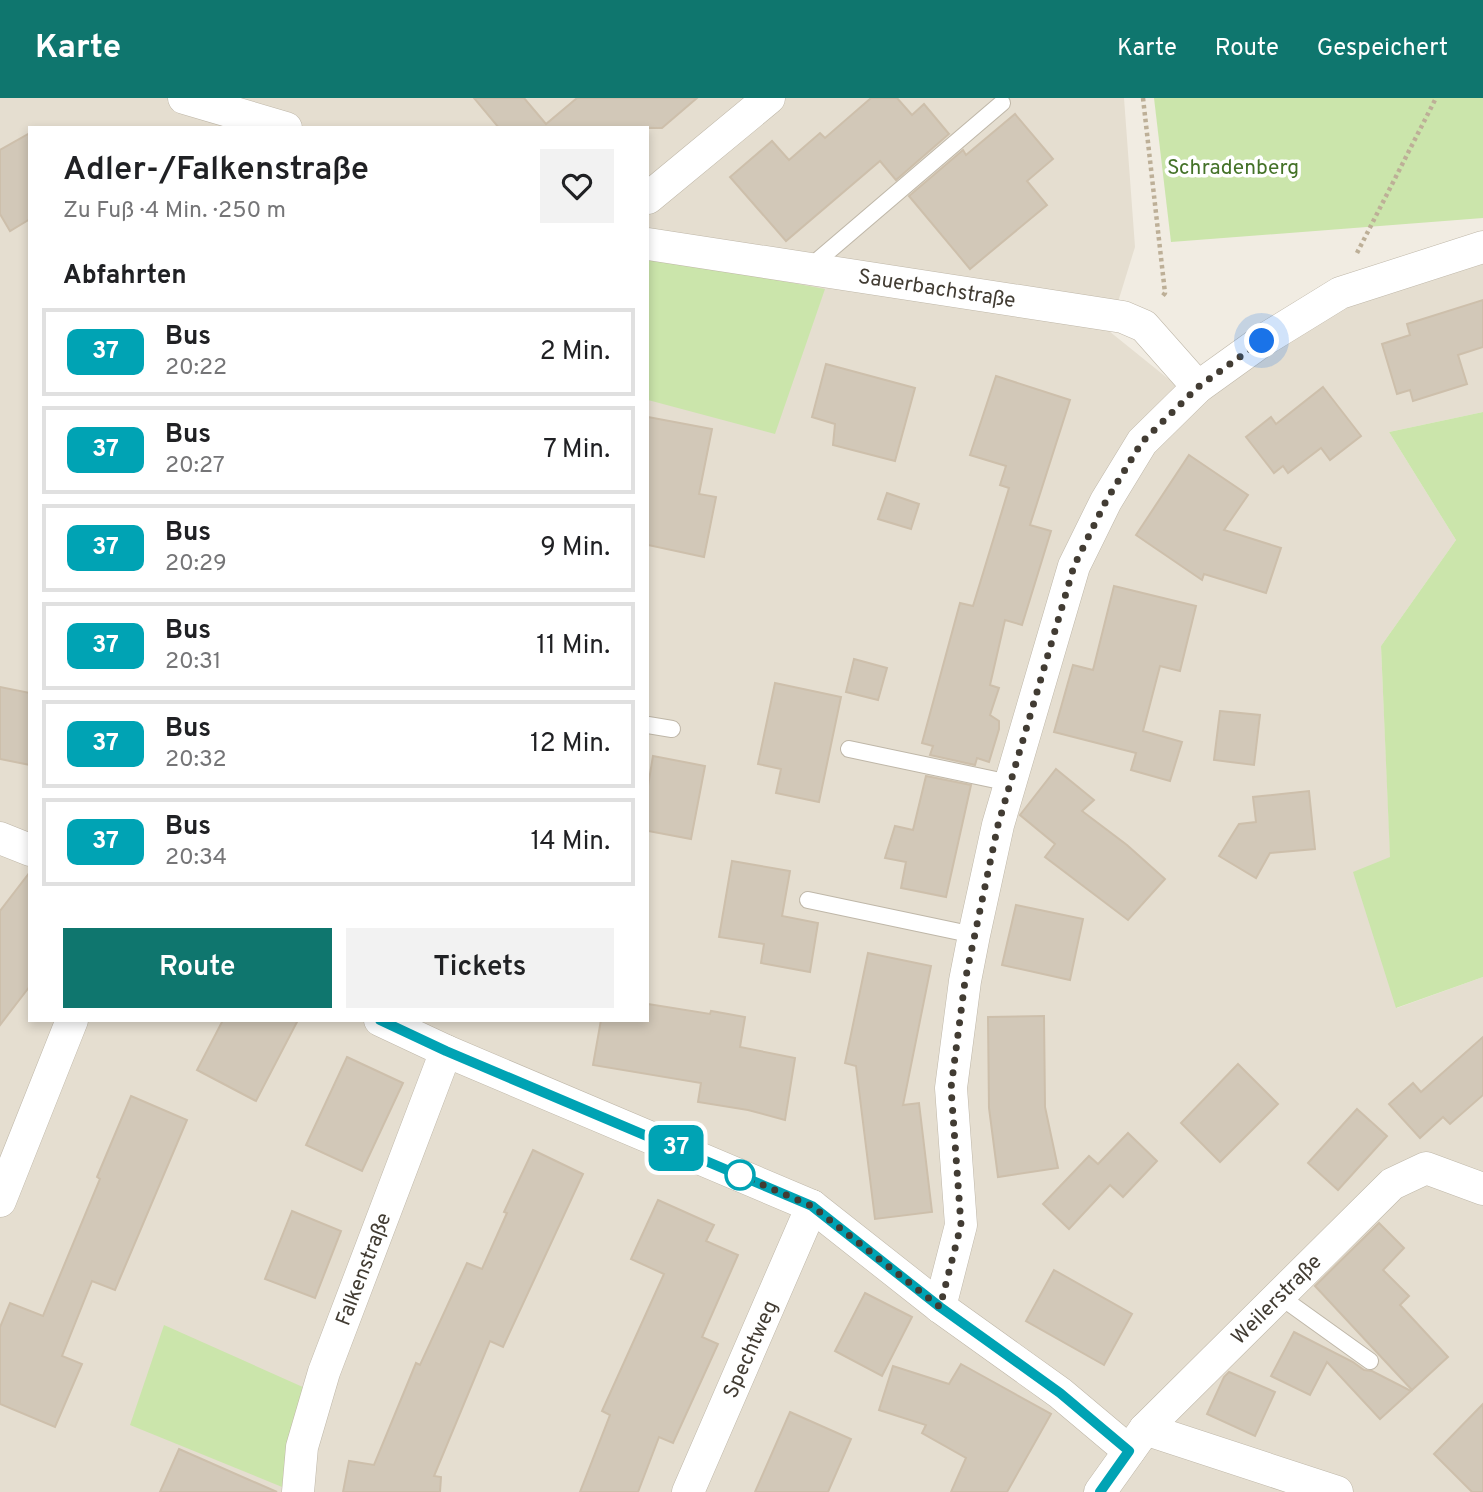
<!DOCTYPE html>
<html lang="de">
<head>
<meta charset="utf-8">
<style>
  body { margin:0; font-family:Overpass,sans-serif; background:#f2f2f2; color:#202124; height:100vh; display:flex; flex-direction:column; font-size:26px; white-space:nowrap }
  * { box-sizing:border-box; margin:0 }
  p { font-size:23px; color:#757577 }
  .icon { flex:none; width:38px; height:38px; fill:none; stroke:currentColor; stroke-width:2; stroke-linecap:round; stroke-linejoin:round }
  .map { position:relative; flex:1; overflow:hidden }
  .drawer { position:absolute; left:28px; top:28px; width:621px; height:896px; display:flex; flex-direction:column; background:#fff; border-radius:0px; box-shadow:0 4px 10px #0003 }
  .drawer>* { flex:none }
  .badge { padding:0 14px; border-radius:10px; font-size:24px; line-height:46px }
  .you { position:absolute; width:35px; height:35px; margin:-18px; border:5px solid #fff; border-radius:50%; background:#1a73e8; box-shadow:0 0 0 10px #1a73e833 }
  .map>.badge { position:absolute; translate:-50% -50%; box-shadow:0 0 0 4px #fff }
  h2 { padding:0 35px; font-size:26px; line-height:63px }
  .round { display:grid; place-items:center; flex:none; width:74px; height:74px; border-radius:0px; background:#f2f2f2 }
  .summary { display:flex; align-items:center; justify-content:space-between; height:119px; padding:0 35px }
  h1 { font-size:33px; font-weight:600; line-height:52px }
  .button { display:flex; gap:14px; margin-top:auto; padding:14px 35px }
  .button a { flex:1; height:80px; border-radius:0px; background:#0f766e; color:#fff; font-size:28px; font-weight:600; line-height:80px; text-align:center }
  .button a+a { background:#f2f2f2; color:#202124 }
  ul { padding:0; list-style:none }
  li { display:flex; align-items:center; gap:21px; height:88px; margin:0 14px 10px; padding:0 21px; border:4px solid #e0e0e0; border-radius:0px }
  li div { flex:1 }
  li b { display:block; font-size:26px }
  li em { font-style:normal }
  li .badge { min-width:77px; font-weight:700; text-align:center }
  header { display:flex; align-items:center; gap:42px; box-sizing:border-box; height:98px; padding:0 35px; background:#0f766e; color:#fff }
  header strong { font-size:33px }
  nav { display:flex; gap:38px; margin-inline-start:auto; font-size:24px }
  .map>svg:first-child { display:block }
</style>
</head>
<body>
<header>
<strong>Karte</strong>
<nav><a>Karte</a><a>Route</a><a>Gespeichert</a></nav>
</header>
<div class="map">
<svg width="1483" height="1394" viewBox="0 0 1483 1394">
  <rect width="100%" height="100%" fill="#f1ece2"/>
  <path fill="#e5ded0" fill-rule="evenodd" d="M0 0H1124L1135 149 1109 233 1197 304 1344 207 1483 160V314L1389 334 1456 442 1381 548 1397 910 1483 879V1394H0ZM30 30H648V922H30Z"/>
  <g fill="#cbe5ab">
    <path d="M1154 0H1483V120L1171 144Z"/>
    <path d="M648 158 825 191 775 336 648 302Z"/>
    <path d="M1483 314V879L1396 910 1353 774 1390 759 1381 548 1456 442 1389 334Z"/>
    <path d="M164 1227 305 1290 287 1391 130 1327Z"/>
  </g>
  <g fill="#d2c8b8" stroke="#cdbfab" stroke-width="2">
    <path d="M474 0H524L546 26 577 0H697L662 30H499Z"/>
    <path d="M871 0H897L912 17 924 6 949 36 896 82 880 63 786 143 730 79 772 43 789 62 820 35 825 40Z"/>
    <path d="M1015 16 1053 61 1027 83 1047 107 970 171 909 98 963 52 966 57Z"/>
    <path d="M30 35V121L10 133 0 116V52Z"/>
    <path d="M1483 202V249L1458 257 1467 286 1413 303 1410 292 1397 296 1382 246 1410 237 1407 226Z"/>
    <path d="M826 266 915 290 895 363 833 347 835 326 812 319Z"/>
    <path d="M996 278 1070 302 1030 427 1051 433 1022 527 1005 522 990 587 999 590 990 617 999 623V631L989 664 977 660 975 667 930 657 933 648 922 645 960 505 973 508 1009 390 1000 387 1006 368 970 357Z"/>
    <path d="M1323 289 1361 338 1330 362 1321 350 1288 375 1283 368 1274 375 1246 339 1271 319 1276 326Z"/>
    <path d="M648 319 712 331 699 396 716 399 704 459 648 447Z"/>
    <path d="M1189 357 1248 397 1224 432 1281 450 1266 495 1204 476 1202 482 1136 437Z"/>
    <path d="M887 395 919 406 911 431 878 421Z"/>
    <path d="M1114 488 1196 508 1180 573 1160 568 1143 633 1182 644 1170 683 1131 672 1136 655 1054 634 1073 567 1093 572Z"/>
    <path d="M854 561 887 570 878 602 846 594Z"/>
    <path d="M775 585 841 599 819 704 776 695 781 671 758 666Z"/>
    <path d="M0 589 30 595V667L0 661Z"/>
    <path d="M1220 613 1260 617 1254 667 1214 662Z"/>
    <path d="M653 658 705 668 691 741 648 733V688Z"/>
    <path d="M1056 671 1094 702 1082 713 1127 747 1165 781 1128 822 1045 759 1055 746 1020 717Z"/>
    <path d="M926 678 971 687 946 799 901 790 906 764 885 760 895 728 913 732Z"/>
    <path d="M1309 693 1315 751 1270 755 1256 780 1219 758 1239 726 1256 724 1253 699Z"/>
    <path d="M732 763 790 773 782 818 818 825 810 874 761 865 764 846 719 839Z"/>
    <path d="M30 774V888L0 927V813Z"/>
    <path d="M1016 807 1083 821 1070 882 1002 867Z"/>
    <path d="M868 855 931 868 903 1007 919 1005 932 1114 875 1121 856 968 845 965Z"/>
    <path d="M648 906 710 916 711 913 745 919 740 949 795 960 785 1022 748 1012 698 1004 701 985 593 967 601 922H648Z"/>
    <path d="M1044 918 1045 1009 1058 1070 998 1079 989 1010 988 919Z"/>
    <path d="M223 922H298L256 1003 197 972Z"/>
    <path d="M1483 939V997L1450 1026 1443 1019 1420 1040 1389 1006 1413 985 1421 994Z"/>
    <path d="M347 959 403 985 362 1073 306 1047Z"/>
    <path d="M1238 966 1278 1006 1220 1064 1181 1025Z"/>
    <path d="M131 998 187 1022 115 1192 92 1183 62 1258 82 1266 55 1329 0 1306V1229L10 1205 43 1218 100 1081 97 1079Z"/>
    <path d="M1357 1011 1387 1038 1338 1092 1308 1065Z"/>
    <path d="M1128 1035 1157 1063 1123 1099 1110 1087 1069 1131 1043 1106 1089 1058 1098 1066Z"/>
    <path d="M533 1052 583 1076 503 1249 490 1243 434 1378 441 1379 440 1394H343L349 1363 374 1367 416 1265 420 1267 467 1165 482 1171 507 1115 504 1114Z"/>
    <path d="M658 1102 714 1127 706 1143 738 1157 702 1239 718 1246 673 1345 659 1339 638 1394H580L610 1317 602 1313 664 1176 631 1161Z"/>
    <path d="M292 1113 341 1133 315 1200 265 1181Z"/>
    <path d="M1379 1125 1404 1150 1383 1172 1409 1198 1400 1207 1448 1259 1412 1292 1315 1188Z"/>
    <path d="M1054 1172 1132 1216 1104 1267 1026 1223Z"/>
    <path d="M865 1195 912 1219 882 1278 835 1253Z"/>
    <path d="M1294 1234 1353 1264 1364 1272 1372 1273 1411 1293 1380 1321 1327 1264 1310 1297 1271 1278Z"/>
    <path d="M961 1266 1051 1316 1007 1394H951L966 1360 922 1335 926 1327 879 1312 893 1268 949 1286Z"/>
    <path d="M1229 1274 1275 1294 1255 1338 1207 1316 1224 1279Z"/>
    <path d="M1483 1306V1394H1472L1434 1356Z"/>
    <path d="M790 1314 851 1341 828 1394H755Z"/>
    <path d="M179 1351 277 1394H160Z"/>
  </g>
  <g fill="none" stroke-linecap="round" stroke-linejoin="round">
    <g stroke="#bfb7a8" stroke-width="18">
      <g id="lane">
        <path d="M810 169 1002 5"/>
        <path d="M648 627 672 631"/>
        <path d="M849 651 1010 685"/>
        <path d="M808 802 974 837"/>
        <path d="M1278 1197 1370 1263"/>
      </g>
    </g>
    <g stroke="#bfb7a8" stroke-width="33">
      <g id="street">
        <path d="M184 0 286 30"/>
        <path d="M648 100 769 0"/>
        <path d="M648 146 1123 219 1144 228 1198 289"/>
        <path d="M0 740 30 752"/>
        <path d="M380 922 446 953 812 1108 940 1209 1060 1295 1129 1353"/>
        <path d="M0 1103 72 922"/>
        <path d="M940 1209 961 1127 951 990 965 883 974 837 998 727 1074 468 1106 403 1142 344 1198 289 1262 243 1340 195 1483 149"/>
        <path d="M1145 1331 1337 1394"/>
        <path d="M298 1394 302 1349 324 1274 446 953"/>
        <path d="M688 1394 812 1108"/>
        <path d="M1100 1394 1145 1331 1392 1086 1426 1070 1483 1091"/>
      </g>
    </g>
    <g stroke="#bdaf97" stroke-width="4.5" stroke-dasharray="3.5 3.5" stroke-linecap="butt">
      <path d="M1143 0 1165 195 1161 200"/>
      <path d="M1357 155 1436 0"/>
    </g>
    <use href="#lane" stroke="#fff" stroke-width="16"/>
    <use href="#street" stroke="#fff" stroke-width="32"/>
  </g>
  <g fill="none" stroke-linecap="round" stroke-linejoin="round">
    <g stroke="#fff" stroke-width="16">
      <path id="line" d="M380 922 446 953 812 1108 940 1209 1060 1295 1129 1353 1100 1394"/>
    </g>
    <use href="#line" stroke="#00a3b4" stroke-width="10"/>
    <path stroke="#423c33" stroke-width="7" stroke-dasharray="0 12.6" d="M740 1077 812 1108 940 1209 961 1127 951 990 965 883 998 727 1074 468 1106 403 1142 344 1198 289 1262 243"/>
  </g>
  <circle fill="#fff" stroke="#00a3b4" stroke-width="3.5" cx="740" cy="1077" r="14"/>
  <g text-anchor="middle" stroke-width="7" stroke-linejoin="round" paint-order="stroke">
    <g font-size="21" fill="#447228" stroke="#fff">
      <text x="1233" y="76">Schradenberg</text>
    </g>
    <g font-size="21" fill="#423c33" stroke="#fff">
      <text transform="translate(937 190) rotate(9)" y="7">Sauerbachstraße</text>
      <text transform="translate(363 1171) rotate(-69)" y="7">Falkenstraße</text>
      <text transform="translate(1276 1201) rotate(-45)" y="7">Weilerstraße</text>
      <text transform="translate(750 1251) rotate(-66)" y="7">Spechtweg</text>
    </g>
  </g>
</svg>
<div class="you" style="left:1262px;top:243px"></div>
<b class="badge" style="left:676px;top:1050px;background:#00a3b4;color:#fff">37</b>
<section class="drawer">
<div class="summary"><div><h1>Adler-/Falkenstraße</h1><p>Zu Fuß · 4 Min. · 250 m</p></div><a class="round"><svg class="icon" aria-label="heart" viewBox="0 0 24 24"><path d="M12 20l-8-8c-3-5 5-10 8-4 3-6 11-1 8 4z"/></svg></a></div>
<h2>Abfahrten</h2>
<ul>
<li><span class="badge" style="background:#00a3b4;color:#fff">37</span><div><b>Bus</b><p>20:22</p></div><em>2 Min.</em></li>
<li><span class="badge" style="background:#00a3b4;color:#fff">37</span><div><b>Bus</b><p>20:27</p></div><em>7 Min.</em></li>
<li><span class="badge" style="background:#00a3b4;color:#fff">37</span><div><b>Bus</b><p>20:29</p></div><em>9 Min.</em></li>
<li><span class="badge" style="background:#00a3b4;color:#fff">37</span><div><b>Bus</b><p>20:31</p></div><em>11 Min.</em></li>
<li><span class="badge" style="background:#00a3b4;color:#fff">37</span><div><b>Bus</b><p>20:32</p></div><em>12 Min.</em></li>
<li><span class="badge" style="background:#00a3b4;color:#fff">37</span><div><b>Bus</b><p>20:34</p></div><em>14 Min.</em></li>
</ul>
<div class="button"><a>Route</a><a>Tickets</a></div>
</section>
</div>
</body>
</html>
